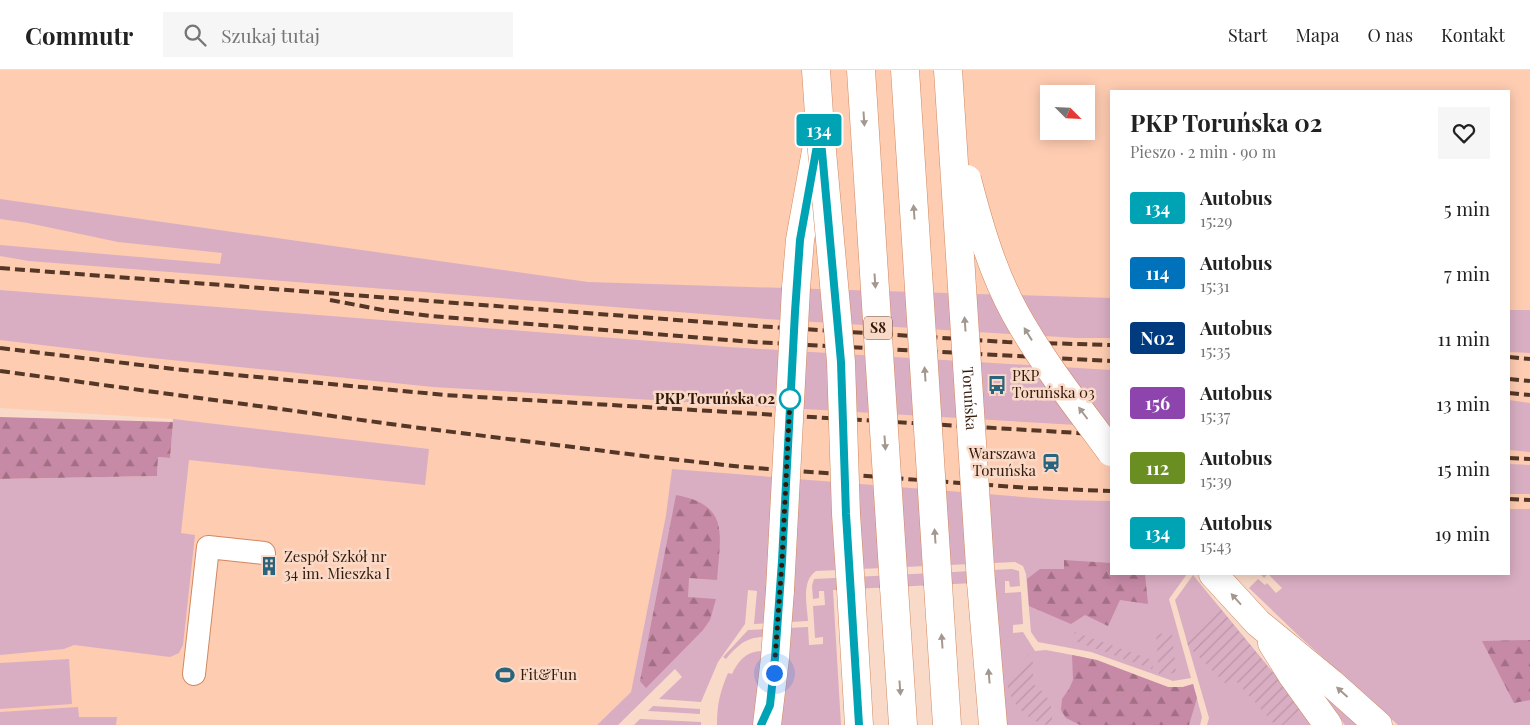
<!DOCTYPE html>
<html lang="pl">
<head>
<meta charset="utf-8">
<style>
  body { margin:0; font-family:"Playfair Display",serif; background:#f6f6f6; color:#222; height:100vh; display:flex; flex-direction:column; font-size:19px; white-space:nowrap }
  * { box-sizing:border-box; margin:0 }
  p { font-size:16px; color:#767676 }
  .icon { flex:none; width:28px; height:28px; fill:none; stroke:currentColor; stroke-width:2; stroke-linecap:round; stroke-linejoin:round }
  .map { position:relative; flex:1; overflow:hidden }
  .drawer { position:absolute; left:1110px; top:20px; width:400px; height:485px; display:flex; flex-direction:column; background:#fff; border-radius:0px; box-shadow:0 2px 12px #0003 }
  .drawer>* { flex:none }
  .badge { padding:0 10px; border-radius:4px; font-size:18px; line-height:32px }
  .needle { width:32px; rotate:114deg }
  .tools { position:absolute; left:1040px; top:15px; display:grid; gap:10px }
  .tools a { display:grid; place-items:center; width:55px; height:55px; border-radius:0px; background:#fff; box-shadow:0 2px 12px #0003; font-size:25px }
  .you { position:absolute; width:25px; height:25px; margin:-12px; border:4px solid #fff; border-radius:50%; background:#1a73e8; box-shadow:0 0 0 8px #1a73e833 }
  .map>.badge { position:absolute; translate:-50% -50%; box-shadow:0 0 0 2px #fff }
  .round { display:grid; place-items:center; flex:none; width:52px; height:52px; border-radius:0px; background:#f6f6f6 }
  .headline { display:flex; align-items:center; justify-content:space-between; height:85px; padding:0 20px }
  h1 { font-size:24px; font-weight:700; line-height:38px }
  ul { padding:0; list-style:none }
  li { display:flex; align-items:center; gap:15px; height:65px; padding:0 20px }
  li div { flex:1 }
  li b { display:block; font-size:19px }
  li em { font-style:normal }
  li .badge { min-width:55px; font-weight:700; text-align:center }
  header { display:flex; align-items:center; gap:30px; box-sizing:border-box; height:70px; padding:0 25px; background:#fff; border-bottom:1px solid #e0e0e0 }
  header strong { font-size:24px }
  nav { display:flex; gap:28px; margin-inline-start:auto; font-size:18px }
  .search { width:350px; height:45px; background:#f6f6f6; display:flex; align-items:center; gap:12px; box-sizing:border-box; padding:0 18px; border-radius:0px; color:#767676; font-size:19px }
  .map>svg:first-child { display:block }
</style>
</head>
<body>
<header>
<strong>Commutr</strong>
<div class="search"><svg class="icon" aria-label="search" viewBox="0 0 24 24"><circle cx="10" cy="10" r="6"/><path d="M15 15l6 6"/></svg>Szukaj tutaj</div>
<nav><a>Start</a><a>Mapa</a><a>O nas</a><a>Kontakt</a></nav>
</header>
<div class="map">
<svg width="1530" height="655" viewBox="0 0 1530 655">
  <defs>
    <pattern id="forest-firs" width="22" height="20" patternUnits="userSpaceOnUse" patternTransform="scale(1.25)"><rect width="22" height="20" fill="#c689a6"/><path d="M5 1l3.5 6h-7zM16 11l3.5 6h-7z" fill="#a26f85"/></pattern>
    <pattern id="garden-furrows" width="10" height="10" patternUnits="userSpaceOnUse" patternTransform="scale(1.25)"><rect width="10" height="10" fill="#d9aec2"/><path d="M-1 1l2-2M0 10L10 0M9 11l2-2" fill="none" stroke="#bb95a5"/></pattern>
  </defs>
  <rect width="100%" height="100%" fill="#f9dac9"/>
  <path fill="#feccb1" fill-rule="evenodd" d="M0 0H1530V517L1509 504V21H1111V493L666 445 631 622 597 655H0V409L157 406 158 387 170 388 173 349 0 338ZM1049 24H1086V61H1049Z"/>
  <g fill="#d9aec2">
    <path d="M0 129 588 212 1111 228V268H1077L766 249 29 191 0 186V175L220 194 222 183 118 172 28 153 0 149Z"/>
    <path d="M0 220 728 277 1111 300V357L433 317 142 287 0 270Z"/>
    <path d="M1509 240H1530V283L1509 282Z"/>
    <path d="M1509 330 1530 333V382L1509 380Z"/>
    <path d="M173 349 429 379 425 415 189 390 181 463 195 465 183 575 179 583 170 587 74 575 64 579 0 585V409L157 406 158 387 170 388Z"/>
    <path d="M1509 394 1530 395V424H1509Z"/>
    <path d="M672 399 1061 430 1111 431V504H1187L1169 529 1191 608 1173 611 1091 582 1038 572 1031 562 1026 504 1023 496 1015 492 816 501C801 511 807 535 808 551L754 554 757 521 748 520 745 554 718 592 701 632 659 629 682 607 675 599 618 655H597L631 622 666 445Z"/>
    <path d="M1509 439H1530V655H1398L1300 567 1249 518 1258 509 1265 515 1267 513 1276 523 1282 518 1268 504 1264 508 1260 504H1509Z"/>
    <path d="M1012 499 1019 501 1020 516 1010 517 1009 511H1005V523L1021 522 1023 554 1013 555V563L1023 562 1035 581 1046 580 1083 587 1168 617H1183L1193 614 1202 647 1200 655H1004L995 512 833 520 841 655H717C717 634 720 622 728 603L732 604C744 579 756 580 782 581L784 568C755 566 746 565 726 589L723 587 748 560 808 557 809 575 823 574V567L815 568 813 536 825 535 824 521H819V528L813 529 812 516 814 509Z"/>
    <path d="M1193 505 1316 655H1207L1209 648 1175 530Z"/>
    <path d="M69 589 72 634 0 639V593Z"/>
    <path d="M1297 596 1366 655H1345Z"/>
    <path d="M653 636 700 639V644L648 641Z"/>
    <path d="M78 637 79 647H117L116 655H0V642Z"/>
    <path d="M640 649 701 652V655H634Z"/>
  </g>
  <g fill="url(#forest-firs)">
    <path d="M0 347 173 352 170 388 158 387 157 406 0 409Z"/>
    <path d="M676 425C731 435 720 466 717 510L689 508 688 527 716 529 710 550 703 560 646 618 640 611Z"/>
    <path d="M1064 490 1111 493V504H1145L1148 534 1120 530 1108 556 1085 545 1071 554 1029 536 1027 509 1040 499H1064Z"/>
    <path d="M1530 570V630L1514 633 1482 571Z"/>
    <path d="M1072 585 1097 590 1168 617H1183L1193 614 1197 628 1189 655H1080L1066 648 1061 640 1062 629 1069 619 1073 610Z"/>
  </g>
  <g fill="url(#garden-furrows)">
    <path d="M1219 537 1302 638 1283 655H1275L1236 611 1229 617 1188 576 1186 567Z"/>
    <path d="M1075 562 1155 591 1152 599 1072 570Z"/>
    <path d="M1172 563 1176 603 1159 604 1156 564Z"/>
    <path d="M1029 584 1033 593V614C1048 624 1055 636 1051 655 1030 655 1010 633 1007 613Z"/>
  </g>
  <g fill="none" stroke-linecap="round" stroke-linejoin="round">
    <g stroke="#d08860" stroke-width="24">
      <path id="street" d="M194 604 208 477 264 483"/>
    </g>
    <g stroke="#d08860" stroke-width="29">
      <g id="primary">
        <path d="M796 218 800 170 820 59 816 0"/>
        <path d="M1213 504 1258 553 1331 613 1378 655"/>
        <path d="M981 512 993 655"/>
        <path d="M851 519 859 655"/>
        <path d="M1272 573 1292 605 1328 655"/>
        <path d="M767 655 775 588 780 520"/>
      </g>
    </g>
    <g stroke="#d08860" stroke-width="29">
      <g id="highway">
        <path d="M938 515 947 655"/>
        <path d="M894 517 903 655"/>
      </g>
    </g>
    <use href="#street" stroke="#fff" stroke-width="22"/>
    <use href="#primary" stroke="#fff" stroke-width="28"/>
    <use href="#highway" stroke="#fff" stroke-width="28"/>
    <g stroke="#543726" stroke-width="4" stroke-dasharray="10 5" stroke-linecap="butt">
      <path d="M0 198 756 256 1007 272 1111 275"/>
      <path d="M330 230 383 240 431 246 753 272 1111 291"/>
      <path d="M0 278 174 299 445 325 1111 365"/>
      <path d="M1509 287 1530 289"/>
      <path d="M0 301 413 357 652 387 743 397 1029 418 1111 421"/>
      <path d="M1509 309 1530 311"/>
      <path d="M1509 323 1530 325"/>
      <path d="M1509 388 1530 389"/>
      <path d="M1509 429 1530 430"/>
    </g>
    <g stroke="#d08860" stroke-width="29" stroke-linecap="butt">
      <g id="primary-bridge">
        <path id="s1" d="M948 0 981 512"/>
        <path d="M820 59 841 292 846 444 851 519"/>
        <path d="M967 109C979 155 992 201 1015 243 1042 292 1078 337 1111 382"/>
        <path d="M780 520 796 218"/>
      </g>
    </g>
    <g stroke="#d08860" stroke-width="29" stroke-linecap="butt">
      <g id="highway-bridge">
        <path d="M861 0 894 517"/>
        <path d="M905 0 938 515"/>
      </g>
    </g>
    <use href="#primary-bridge" stroke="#fff" stroke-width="28"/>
    <use href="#highway-bridge" stroke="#fff" stroke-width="28"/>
  </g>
  <defs><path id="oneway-solid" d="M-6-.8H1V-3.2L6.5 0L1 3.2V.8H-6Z" transform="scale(1.25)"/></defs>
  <g fill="#a4978f">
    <use href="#oneway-solid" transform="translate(864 49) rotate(86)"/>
    <use href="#oneway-solid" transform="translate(914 142) rotate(-94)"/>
    <use href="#oneway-solid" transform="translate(875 211) rotate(86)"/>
    <use href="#oneway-solid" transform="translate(965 254) rotate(-94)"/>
    <use href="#oneway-solid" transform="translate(1028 264) rotate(-122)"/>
    <use href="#oneway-solid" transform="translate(925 304) rotate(-94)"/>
    <use href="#oneway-solid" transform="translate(1083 343) rotate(-127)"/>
    <use href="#oneway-solid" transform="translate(885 373) rotate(86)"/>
    <use href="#oneway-solid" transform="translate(935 466) rotate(-94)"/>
    <use href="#oneway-solid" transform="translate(1236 529) rotate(-132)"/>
    <use href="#oneway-solid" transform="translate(942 571) rotate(-94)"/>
    <use href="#oneway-solid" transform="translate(989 606) rotate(-95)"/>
    <use href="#oneway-solid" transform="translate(900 618) rotate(86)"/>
    <use href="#oneway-solid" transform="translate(1342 622) rotate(-138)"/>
  </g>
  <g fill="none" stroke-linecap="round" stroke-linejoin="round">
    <g stroke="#fff" stroke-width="11">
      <path id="line" d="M761 655 770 635 775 588 782 491 795 242 800 170 820 59 841 292 846 444 859 655"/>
    </g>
    <use href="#line" stroke="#00a3b4" stroke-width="8"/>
    <path stroke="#341807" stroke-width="5" stroke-dasharray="0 9" d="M774 603 782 491 790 329"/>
  </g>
  <defs>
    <g id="bus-bare" transform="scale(1.5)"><path d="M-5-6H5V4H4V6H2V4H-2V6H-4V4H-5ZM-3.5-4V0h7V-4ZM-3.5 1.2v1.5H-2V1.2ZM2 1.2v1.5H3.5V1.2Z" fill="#29637c" stroke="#f9dac9" stroke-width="2.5" paint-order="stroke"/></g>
    <g id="station-bare" transform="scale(1.5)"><path d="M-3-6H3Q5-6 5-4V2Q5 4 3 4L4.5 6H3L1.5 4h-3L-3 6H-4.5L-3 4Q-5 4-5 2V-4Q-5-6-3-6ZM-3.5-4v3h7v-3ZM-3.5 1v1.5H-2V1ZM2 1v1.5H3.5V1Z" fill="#29637c" stroke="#f9dac9" stroke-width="2.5" paint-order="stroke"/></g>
    <g id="building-bare" transform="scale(1.5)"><path d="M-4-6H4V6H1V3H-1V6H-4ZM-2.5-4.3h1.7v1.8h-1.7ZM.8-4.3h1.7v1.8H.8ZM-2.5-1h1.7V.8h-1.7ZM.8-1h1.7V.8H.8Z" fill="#29637c" stroke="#f9dac9" stroke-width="2.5" paint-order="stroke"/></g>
    <g id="stadium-bare" transform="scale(1.5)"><path d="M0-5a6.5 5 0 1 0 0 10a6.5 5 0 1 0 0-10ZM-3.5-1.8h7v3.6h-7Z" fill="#29637c" stroke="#f9dac9" stroke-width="2.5" paint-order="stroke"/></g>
  </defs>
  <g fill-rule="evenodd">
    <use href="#bus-bare" x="997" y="315"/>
    <use href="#station-bare" x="1051" y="393"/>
    <use href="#building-bare" x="269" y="496"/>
    <use href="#stadium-bare" x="505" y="605"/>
  </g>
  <circle fill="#fff" stroke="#00a3b4" stroke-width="2.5" cx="790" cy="329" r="10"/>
  <g text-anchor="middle" stroke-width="5" stroke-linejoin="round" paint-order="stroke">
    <rect fill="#f9dac9" stroke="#6f5241" stroke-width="1" x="864" y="246.5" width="28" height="23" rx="4"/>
    <g font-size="14" font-weight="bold" fill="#341807">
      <text x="878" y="263">S8</text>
    </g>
    <g font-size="15" fill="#341807" stroke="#f9dac9" text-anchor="start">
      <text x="1012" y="311">PKP<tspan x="1012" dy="17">Toruńska 03</tspan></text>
      <text x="1036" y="389" text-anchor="end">Warszawa<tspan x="1036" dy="17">Toruńska</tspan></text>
      <text x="284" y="492">Zespół Szkół nr<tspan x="284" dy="17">34 im. Mieszka I</tspan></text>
      <text x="520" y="610">Fit&amp;Fun</text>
    </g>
    <g font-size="15" fill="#341807" stroke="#f9dac9">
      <text dy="5" stroke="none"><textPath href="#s1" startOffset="329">Toruńska</textPath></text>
    </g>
    <g font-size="15" font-weight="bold" fill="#341807" stroke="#f9dac9" text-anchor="end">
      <text x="775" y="334">PKP Toruńska 02</text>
    </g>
  </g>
</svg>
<div class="tools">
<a><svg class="needle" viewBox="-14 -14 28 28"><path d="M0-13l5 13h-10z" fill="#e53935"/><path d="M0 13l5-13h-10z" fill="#767676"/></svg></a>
</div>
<div class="you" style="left:774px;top:603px"></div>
<b class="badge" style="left:819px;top:60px;background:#00a3b4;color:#fff">134</b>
<section class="drawer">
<div class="headline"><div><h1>PKP Toruńska 02</h1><p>Pieszo · 2 min · 90 m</p></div><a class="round"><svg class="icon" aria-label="heart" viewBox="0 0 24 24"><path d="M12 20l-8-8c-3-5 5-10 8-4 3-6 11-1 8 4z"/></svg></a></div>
<ul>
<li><span class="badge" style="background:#00a3b4;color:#fff">134</span><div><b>Autobus</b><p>15:29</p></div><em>5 min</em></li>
<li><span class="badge" style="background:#0072bc;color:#fff">114</span><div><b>Autobus</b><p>15:31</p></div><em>7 min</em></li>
<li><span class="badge" style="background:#003b80;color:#fff">N02</span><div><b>Autobus</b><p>15:35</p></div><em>11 min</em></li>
<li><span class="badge" style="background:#8e44ad;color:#fff">156</span><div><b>Autobus</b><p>15:37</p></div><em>13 min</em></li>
<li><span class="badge" style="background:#6b8e23;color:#fff">112</span><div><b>Autobus</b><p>15:39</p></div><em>15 min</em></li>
<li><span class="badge" style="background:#00a3b4;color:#fff">134</span><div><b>Autobus</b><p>15:43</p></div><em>19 min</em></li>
</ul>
</section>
</div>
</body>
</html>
